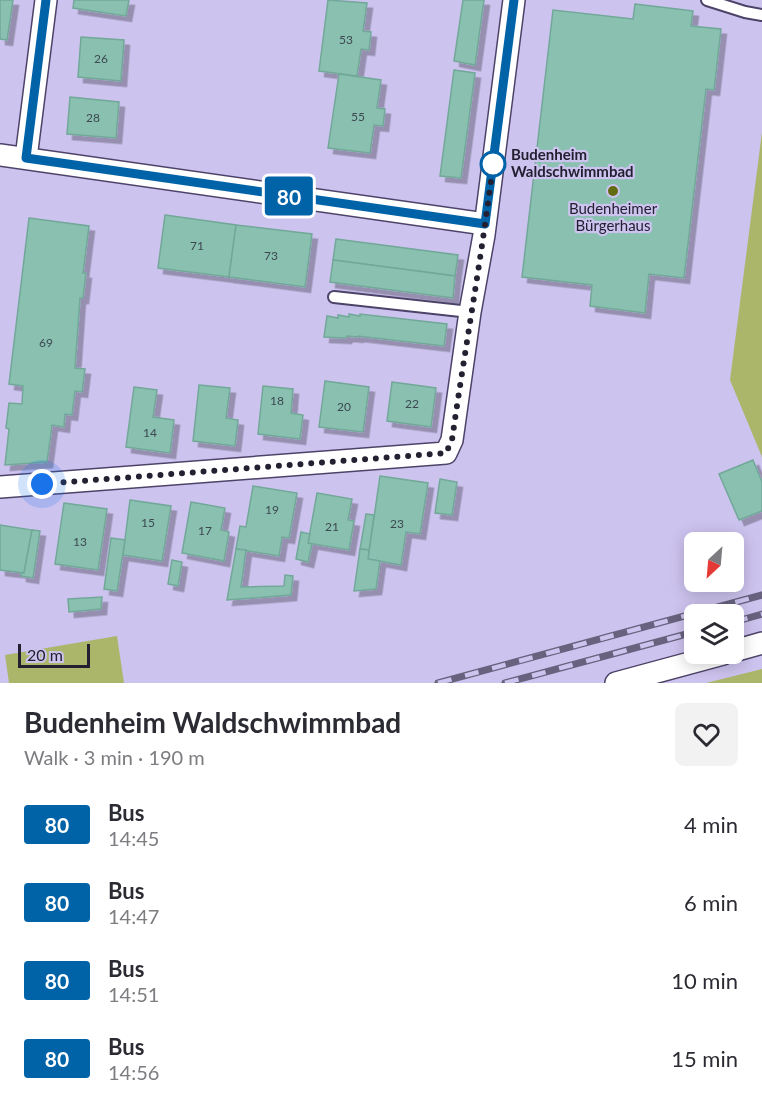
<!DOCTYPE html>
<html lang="en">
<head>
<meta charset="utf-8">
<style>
  body { margin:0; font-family:Lato,sans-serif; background:#f2f2f3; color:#2b2b33; height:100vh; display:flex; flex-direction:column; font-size:22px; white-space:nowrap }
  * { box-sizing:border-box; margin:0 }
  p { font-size:20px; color:#7c7c81 }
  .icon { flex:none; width:33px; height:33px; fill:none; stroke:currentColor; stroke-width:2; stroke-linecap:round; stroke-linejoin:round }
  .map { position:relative; height:683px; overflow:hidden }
  .panel { display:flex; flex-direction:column; background:#fff; flex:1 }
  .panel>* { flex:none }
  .badge { padding:0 12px; border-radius:4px; font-size:21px; line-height:39px }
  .needle { width:39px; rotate:206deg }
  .tools { position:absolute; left:684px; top:532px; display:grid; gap:12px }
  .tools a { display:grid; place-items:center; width:60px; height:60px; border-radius:9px; background:#fff; box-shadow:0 3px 15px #0003; font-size:30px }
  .scale { position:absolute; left:18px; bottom:15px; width:72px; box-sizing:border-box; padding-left:6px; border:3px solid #242031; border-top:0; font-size:16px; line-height:21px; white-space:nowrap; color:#242031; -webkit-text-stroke:4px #cdc3ef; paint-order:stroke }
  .you { position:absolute; width:30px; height:30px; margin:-15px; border:4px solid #fff; border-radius:50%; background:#1a73e8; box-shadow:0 0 0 9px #1a73e833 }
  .map>.badge { position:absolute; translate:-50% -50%; box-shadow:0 0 0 3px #fff }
  .round { display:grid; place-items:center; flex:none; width:63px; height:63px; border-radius:9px; background:#f2f2f3 }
  .summary { display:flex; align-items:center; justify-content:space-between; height:102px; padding:0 24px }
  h1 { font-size:28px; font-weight:700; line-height:45px }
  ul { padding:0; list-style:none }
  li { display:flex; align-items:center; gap:18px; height:78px; padding:0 24px }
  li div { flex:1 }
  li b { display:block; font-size:22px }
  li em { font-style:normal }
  li .badge { min-width:66px; font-weight:700; text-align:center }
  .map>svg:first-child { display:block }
</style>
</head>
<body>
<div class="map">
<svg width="762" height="683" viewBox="0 0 762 683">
  <defs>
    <filter id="shadow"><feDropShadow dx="5.5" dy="5.5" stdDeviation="0" flood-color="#0004"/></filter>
  </defs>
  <rect width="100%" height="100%" fill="#cdc3ef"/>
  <g fill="#acb66b">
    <path d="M762 132V457L730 380Z"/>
    <path d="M117 636 124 683H9L5 655Z"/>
    <path d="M762 669V683H706Z"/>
  </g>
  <g fill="#89c0b0" stroke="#72a899" stroke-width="1.5" filter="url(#shadow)">
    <path d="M0 0H13L7 40 0 39Z"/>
    <path d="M74 0H129L126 16 73 8Z"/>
    <path d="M328 0 367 3 363 31 371 32 369 50 361 49 357 76 319 71Z"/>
    <path d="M463 0H484L475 65 454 61Z"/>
    <path d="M635 4 693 11 691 26 721 29 714 90 706 89 684 278 649 274 645 313 590 306 592 285 522 277 553 10 633 19Z"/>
    <path d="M81 37 124 40 121 81 78 77Z"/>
    <path d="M454 70 475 73 461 178 440 176Z"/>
    <path d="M339 74 381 80 377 108 385 109 383 126 374 125 370 153 328 148Z"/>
    <path d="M70 97 119 102 116 138 67 134Z"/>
    <path d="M165 215 236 225 229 277 158 268Z"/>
    <path d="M29 218 89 226 83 273H86L83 298H80L75 368 85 369 82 392 75 391 72 415 65 414 64 427 52 425 47 462 5 465 9 429 6 428 9 403 22 404 23 386 9 384Z"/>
    <path d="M236 225 312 234 305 287 229 277Z"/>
    <path d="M336 239 458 255 455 276 333 260Z"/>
    <path d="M333 260 455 276 453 298 330 282Z"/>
    <path d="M349 314 360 316V314L447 324 444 346 358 336V337L347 336 346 338 324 337 327 316 338 318V315L349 317Z"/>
    <path d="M325 381 369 387 363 432 319 427Z"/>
    <path d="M392 382 436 388 431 427 387 421Z"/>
    <path d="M199 385 230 388 226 418 238 420 235 446 193 441Z"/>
    <path d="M263 386 293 389 291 413 303 415 300 439 258 434Z"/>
    <path d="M134 387 157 390 153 417 174 420 170 453 126 447Z"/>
    <path d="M753 460 762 482V511L739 520 719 474Z"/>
    <path d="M380 476 428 483 420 534 406 532 401 565 368 559Z"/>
    <path d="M440 479 457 482 452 515 435 513Z"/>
    <path d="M253 486 297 493 289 538 282 537 279 556 236 549 240 526 246 527Z"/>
    <path d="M317 493 352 499 348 520 354 521 349 550 308 543Z"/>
    <path d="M130 500 171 506 162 561 123 555Z"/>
    <path d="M191 502 225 508 221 530 229 532 224 561 182 553Z"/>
    <path d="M64 503 107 509 98 570 55 564Z"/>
    <path d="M366 514 374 515 369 550 360 549Z"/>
    <path d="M0 525 32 530 24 573 0 570Z"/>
    <path d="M32 530 40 531 33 578 21 576V573H24Z"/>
    <path d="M301 532 310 534 308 543 312 544 308 562 296 559Z"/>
    <path d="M111 538 125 540 117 591 104 589Z"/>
    <path d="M236 549 246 550 241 587 284 586 285 575 293 576 291 595 227 600Z"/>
    <path d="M360 549 369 550 368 559 380 561 376 589 354 591Z"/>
    <path d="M172 560 182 562 178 586 168 584Z"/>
    <path d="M102 597 101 609 69 612 68 599Z"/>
  </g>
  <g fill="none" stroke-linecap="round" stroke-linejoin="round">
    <g stroke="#4d4368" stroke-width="14">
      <g id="service">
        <path d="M707 0 745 12 762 15"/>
        <path d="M334 297 470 312"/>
      </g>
    </g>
    <g stroke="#4d4368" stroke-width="24">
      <g id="minor">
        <path d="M0 155 485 224"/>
        <path d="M26 158 46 0"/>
        <path d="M0 487 446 453 452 440 470 312 484 235 514 0"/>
        <path d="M734 651 762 643"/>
        <path d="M616 683 723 654"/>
      </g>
    </g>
    <use href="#service" stroke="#fff" stroke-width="10"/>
    <use href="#minor" stroke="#fff" stroke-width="21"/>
    <g stroke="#68627e" stroke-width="7">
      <g id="rail">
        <path d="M734 622 762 614"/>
        <path d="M438 683 762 595"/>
        <path d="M505 683 694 632"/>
      </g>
    </g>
    <use href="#rail" stroke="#cdc3ef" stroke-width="4.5" stroke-dasharray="14" stroke-linecap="butt"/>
  </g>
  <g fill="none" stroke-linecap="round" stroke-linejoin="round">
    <g stroke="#fff" stroke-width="14">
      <path id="line" d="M46 0 26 158 485 224 514 0"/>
    </g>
    <use href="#line" stroke="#0062a7" stroke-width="9"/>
    <path stroke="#242031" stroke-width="6" stroke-dasharray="0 10.8" d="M42 484 446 453 452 440C465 348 482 256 493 164"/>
  </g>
  <circle fill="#fff" stroke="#0062a7" stroke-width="3" cx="493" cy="164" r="12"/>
  <circle fill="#636b10" stroke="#cdc3ef" stroke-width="2" cx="613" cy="191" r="6"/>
  <g text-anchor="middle" stroke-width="4.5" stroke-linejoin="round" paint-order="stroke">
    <g font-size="12" fill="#3d4851">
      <text x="346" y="44">53</text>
      <text x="101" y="63">26</text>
      <text x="358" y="121">55</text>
      <text x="93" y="122">28</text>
      <text x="197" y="250">71</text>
      <text x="271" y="260">73</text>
      <text x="46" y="347">69</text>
      <text x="277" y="405">18</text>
      <text x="412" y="408">22</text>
      <text x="344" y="411">20</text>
      <text x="150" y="437">14</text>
      <text x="272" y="514">19</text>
      <text x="148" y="527">15</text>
      <text x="397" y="528">23</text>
      <text x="332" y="531">21</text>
      <text x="205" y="535">17</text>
      <text x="80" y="546">13</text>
    </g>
    <g font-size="15" font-weight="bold" fill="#242031" stroke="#cdc3ef" text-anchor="start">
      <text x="511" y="160">Budenheim<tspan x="511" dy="17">Waldschwimmbad</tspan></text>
    </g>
    <g font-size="15" fill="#242031" stroke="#cdc3ef">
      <text x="613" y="214">Budenheimer<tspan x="613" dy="17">Bürgerhaus</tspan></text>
    </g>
  </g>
</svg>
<div class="tools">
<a><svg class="needle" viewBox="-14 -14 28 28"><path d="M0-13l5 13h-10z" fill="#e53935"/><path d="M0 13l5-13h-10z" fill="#7c7c81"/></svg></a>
<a><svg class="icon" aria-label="layers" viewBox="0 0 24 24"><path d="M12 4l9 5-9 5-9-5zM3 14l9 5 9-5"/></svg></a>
</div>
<div class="scale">20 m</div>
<div class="you" style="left:42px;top:484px"></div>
<b class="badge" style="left:289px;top:196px;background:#0062a7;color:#fff">80</b>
</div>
<section class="panel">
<div class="summary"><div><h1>Budenheim Waldschwimmbad</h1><p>Walk · 3 min · 190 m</p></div><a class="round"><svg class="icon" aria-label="heart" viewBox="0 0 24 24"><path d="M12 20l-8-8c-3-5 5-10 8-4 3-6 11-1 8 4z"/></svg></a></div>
<ul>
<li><span class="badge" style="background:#0062a7;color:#fff">80</span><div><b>Bus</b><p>14:45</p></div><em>4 min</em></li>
<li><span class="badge" style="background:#0062a7;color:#fff">80</span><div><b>Bus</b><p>14:47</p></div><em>6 min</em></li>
<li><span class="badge" style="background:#0062a7;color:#fff">80</span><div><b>Bus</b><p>14:51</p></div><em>10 min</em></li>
<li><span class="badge" style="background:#0062a7;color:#fff">80</span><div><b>Bus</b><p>14:56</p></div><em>15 min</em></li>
</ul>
</section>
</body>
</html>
